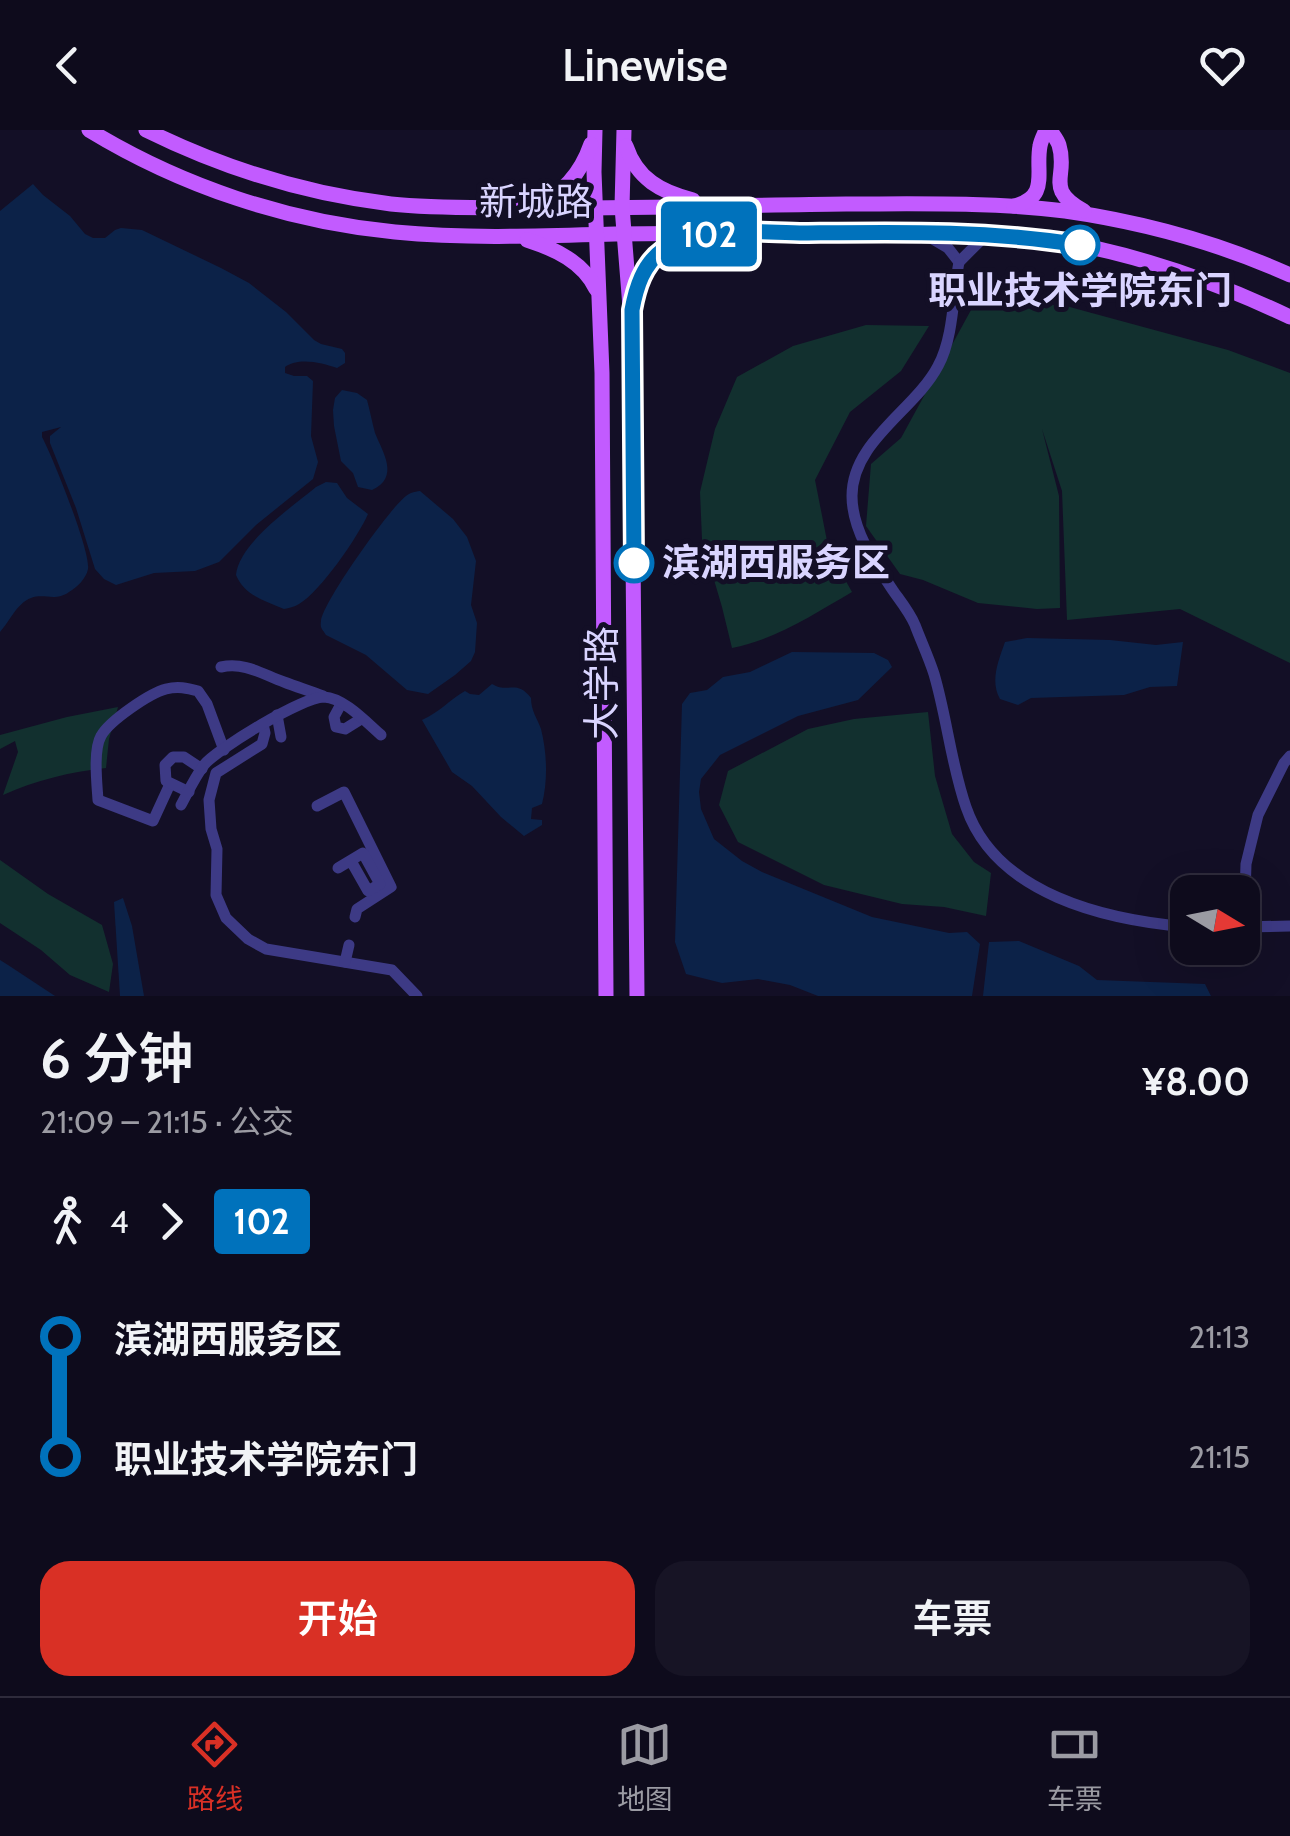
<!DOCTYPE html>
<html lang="zh">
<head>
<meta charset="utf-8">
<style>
  body { margin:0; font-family:Cabin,"Noto Sans SC",sans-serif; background:#171425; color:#f1f3f6; height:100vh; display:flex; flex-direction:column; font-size:38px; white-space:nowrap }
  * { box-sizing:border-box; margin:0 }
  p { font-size:32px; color:#9b9ba3 }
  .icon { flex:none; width:55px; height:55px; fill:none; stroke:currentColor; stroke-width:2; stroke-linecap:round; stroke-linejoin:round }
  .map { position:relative; height:866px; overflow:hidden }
  .sheet { display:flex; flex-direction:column; background:#0e0b1c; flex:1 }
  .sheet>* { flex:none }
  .badge { padding:0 20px; border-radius:8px; font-size:35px; line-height:65px }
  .needle { width:65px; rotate:100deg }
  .controls { position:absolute; left:1170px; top:745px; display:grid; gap:20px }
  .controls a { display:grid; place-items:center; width:90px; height:90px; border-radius:20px; background:#0e0b1c; box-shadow:0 10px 40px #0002,0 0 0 2px #2e2b3b; font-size:50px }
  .map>.badge { position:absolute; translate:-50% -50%; box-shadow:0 0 0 5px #fff }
  .legs { display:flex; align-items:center; gap:15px; height:110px; padding:0 40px; font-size:32px }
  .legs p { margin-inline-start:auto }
  .head { display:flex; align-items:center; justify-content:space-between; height:170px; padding:0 40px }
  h1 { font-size:55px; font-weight:600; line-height:75px }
  .button { display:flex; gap:20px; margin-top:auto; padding:20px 40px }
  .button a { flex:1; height:115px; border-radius:30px; background:#d93025; color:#fff; font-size:40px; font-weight:600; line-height:115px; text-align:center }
  .button a+a { background:#171425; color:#f1f3f6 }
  ul { padding:0 40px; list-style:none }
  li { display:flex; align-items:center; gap:35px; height:120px; font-size:38px }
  li i { display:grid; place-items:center; width:15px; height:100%; margin:0 12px; background:currentColor }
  li i::after { content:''; width:25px; height:25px; margin:-12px; border:8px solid; border-radius:50%; background:#0e0b1c }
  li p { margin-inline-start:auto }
  li:first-child i { background:linear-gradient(#0000 50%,currentColor 0) }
  li:last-child i { background:linear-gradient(currentColor 50%,#0000 0) }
  header { display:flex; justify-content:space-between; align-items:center; height:130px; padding:0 40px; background:#0e0b1c; font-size:45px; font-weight:600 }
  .tabs { display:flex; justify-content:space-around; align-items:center; height:140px; border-top:2px solid #2e2b3b; background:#0e0b1c; font-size:28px; color:#9b9ba3 }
  .tabs a { display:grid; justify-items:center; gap:5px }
  .tabs .current { color:#d93025 }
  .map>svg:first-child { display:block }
</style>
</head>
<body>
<header><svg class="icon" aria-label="back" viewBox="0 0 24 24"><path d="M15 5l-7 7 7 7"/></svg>Linewise<svg class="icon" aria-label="heart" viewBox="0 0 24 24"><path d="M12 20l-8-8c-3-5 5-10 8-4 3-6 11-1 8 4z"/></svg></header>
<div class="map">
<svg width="1290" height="866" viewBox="0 0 1290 866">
  <rect width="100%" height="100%" fill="#130f26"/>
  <g fill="#12302f">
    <path d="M977 169 1066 176 1228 220 1290 243V533L1180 479 1067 490 1062 361 1042 299 1059 366 1060 478 1037 479 978 473 923 450 900 444 866 396 871 334 901 308Z"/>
    <path d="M866 195 929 196 901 241 850 282 815 350 829 421 852 462C814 484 775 510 732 518L722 477 702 409 700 362 715 299 737 247 793 216Z"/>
    <path d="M118 577 109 609 106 638C70 642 36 650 3 665L18 622 15 611 0 619V605L67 587Z"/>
    <path d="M928 582 935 646 952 704 974 732 991 743 986 786 944 777 902 774 824 755 738 712 719 675 728 641 808 599 854 589Z"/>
    <path d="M0 730 48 764 102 795 113 834 109 862 70 845 41 820 0 793Z"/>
  </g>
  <g fill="#0c2248">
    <path d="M33 54 43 65 70 86 85 104 93 108H105L115 100 121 98 142 100 221 138 249 153 286 182 314 210 321 214 342 219 345 223V233L337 238C322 233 299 227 285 237V243L294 246H307L313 251 311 306 318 332 313 349 256 395 219 432 195 441 154 443 116 455 104 449 95 439 76 378 50 313V306L61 297 42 302V307C52 325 91 422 88 439 86 449 77 457 69 462 55 472 45 463 31 468 17 473 10 491 0 502V81Z"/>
    <path d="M342 260 357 263 367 270C370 281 372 292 375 303 383 323 400 347 372 360L358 357 353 343 341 331 334 296 333 280 335 268Z"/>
    <path d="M326 352 337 353 347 368 368 384C358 407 320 462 299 474 294 477 289 478 284 479 264 470 245 466 236 445 239 413 292 377 316 357Z"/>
    <path d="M420 361 453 389 467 407 476 431 471 475 477 493 475 522 471 531 455 545 428 564 407 560 366 525 326 505C322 498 320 499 321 491 323 472 389 379 406 366 411 362 414 362 420 361Z"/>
    <path d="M1027 508 1110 510 1156 515 1183 512 1177 556 1150 557 1124 565 1031 568 1018 575 1000 569C990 551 998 532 1005 512Z"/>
    <path d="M792 522 874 523 888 530 892 537 858 570 798 586 720 625 701 649 699 662 701 679 714 709 742 731 762 742 872 787 949 803 967 802 980 814 972 866H818L790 855 758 849 722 853 686 844 675 812 682 574 690 563 707 560 723 547 750 542Z"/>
    <path d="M492 554C509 564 516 549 531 568 531 581 537 588 541 599 547 623 548 650 542 674L532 678 531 689 542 690V695L524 706 501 687 472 656 452 642 422 590C440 582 449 570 465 561L470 564 479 565Z"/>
    <path d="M123 768 132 796 144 866H120L114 772Z"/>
    <path d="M1019 811 1079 836 1097 850 1205 854 1211 866H983L989 812Z"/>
    <path d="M0 830 8 835 55 866H0Z"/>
  </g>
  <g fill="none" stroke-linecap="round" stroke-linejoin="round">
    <g stroke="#3d3a85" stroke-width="11">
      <path d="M926 105 948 118 959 132 981 110 993 106"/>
      <path d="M959 132C953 163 954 207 938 236 915 280 852 311 852 366 852 401 876 435 894 462 902 473 910 483 915 495 921 511 929 528 934 544 947 588 951 634 966 677 996 765 1106 790 1188 797"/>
      <path d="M221 537C245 532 262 544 284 552 297 557 310 561 323 566"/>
      <path d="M341 574 334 587 336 597 345 599 361 589"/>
      <path d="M277 585 281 607"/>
      <path d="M263 594 265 603 262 614 216 643 209 670 211 699 217 719 216 765 226 788 248 809 266 819 392 840 417 866"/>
      <path d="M170 654 153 691 98 670C97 654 93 620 101 606 109 591 150 563 166 559 178 556 187 558 198 561L207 574 224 620"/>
      <path d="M189 662 166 651 165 635 173 627H184L202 639"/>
      <path d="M181 675C188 662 195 647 204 635 217 619 302 567 324 567 344 568 366 592 381 605"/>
      <path d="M317 676 344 662 391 757 357 779 355 787"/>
      <path d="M338 738 363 723 380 754 368 761 351 731"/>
      <path d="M1242 797 1290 796"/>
      <path d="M1244 797 1246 734 1258 685 1284 633 1290 626"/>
      <path d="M345 832 349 815"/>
    </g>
    <g stroke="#c25bff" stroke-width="15">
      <path d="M89 0C181 56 288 92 395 102 468 109 542 106 615 104 690 103 766 103 842 102 907 102 973 100 1038 108 1127 120 1210 149 1290 187"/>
      <path d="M146 0C223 38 306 64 391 74 436 79 482 77 527 78 633 79 739 75 846 74 918 74 993 72 1065 81 1142 92 1219 113 1290 145"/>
      <path d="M595 0 594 42 602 243 606 866"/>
      <path d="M624 0 622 77 634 227 632 314 637 866"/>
      <path d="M1050 0C1053 5 1057 9 1059 15 1069 47 1043 58 1084 81"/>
      <path d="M626 16C637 49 661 62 693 70"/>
      <path d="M535 75C564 64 581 43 591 14"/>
      <path d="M1014 76C1050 67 1035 42 1040 16 1041 10 1044 5 1046 0"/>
      <path d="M527 110C555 119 583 132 596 159"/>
      <path d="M634 170C642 137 658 120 688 108"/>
    </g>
  </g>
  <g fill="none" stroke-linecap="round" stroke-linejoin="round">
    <g stroke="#fff" stroke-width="22">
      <path id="line-1" d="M634 433 632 180C636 158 643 134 663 120 702 94 760 103 805 103 897 102 988 100 1080 115"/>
    </g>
    <use href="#line-1" stroke="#0072bc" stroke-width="15"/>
  </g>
  <g fill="#fff" stroke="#0072bc" stroke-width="5">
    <circle cx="1080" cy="115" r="18"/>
    <circle cx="634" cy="433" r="18"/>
  </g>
  <g text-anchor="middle" stroke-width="10" stroke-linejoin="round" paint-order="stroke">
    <g font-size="38" fill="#d9d4ff" stroke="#130f26">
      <text x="536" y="85">新城路</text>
      <text transform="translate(602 553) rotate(-90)" y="13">大学路</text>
    </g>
    <g font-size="38" font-weight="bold" fill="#d9d4ff" stroke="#130f26">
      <text x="1080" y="174">职业技术学院东门</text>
      <text x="662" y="446" text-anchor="start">滨湖西服务区</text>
    </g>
  </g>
</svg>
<div class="controls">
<a><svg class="needle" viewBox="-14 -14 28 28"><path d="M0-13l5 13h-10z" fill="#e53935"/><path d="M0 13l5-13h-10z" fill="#9b9ba3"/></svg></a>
</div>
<b class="badge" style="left:709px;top:104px;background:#0072bc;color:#fff">102</b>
</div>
<section class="sheet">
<div class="head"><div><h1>6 分钟</h1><p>21:09 – 21:15 · 公交</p></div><b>¥8.00</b></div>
<div class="legs"><svg class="icon" aria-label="walk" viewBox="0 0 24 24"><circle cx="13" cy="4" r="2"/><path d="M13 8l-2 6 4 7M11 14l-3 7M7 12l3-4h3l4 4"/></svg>4<svg class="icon" aria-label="forward" viewBox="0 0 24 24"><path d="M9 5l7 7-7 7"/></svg><b class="badge" style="background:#0072bc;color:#fff">102</b></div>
<ul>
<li><i style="color:#0072bc"></i><b>滨湖西服务区</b><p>21:13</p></li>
<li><i style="color:#0072bc"></i><b>职业技术学院东门</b><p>21:15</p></li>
</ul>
<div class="button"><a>开始</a><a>车票</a></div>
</section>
<nav class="tabs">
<a class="current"><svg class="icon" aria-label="directions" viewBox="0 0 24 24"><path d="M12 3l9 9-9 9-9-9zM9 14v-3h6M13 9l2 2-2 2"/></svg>路线</a>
<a><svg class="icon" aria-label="map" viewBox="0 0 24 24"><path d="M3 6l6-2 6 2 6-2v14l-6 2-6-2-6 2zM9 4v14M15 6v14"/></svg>地图</a>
<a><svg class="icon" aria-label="tickets" viewBox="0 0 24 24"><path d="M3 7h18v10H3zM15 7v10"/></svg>车票</a>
</nav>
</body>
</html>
